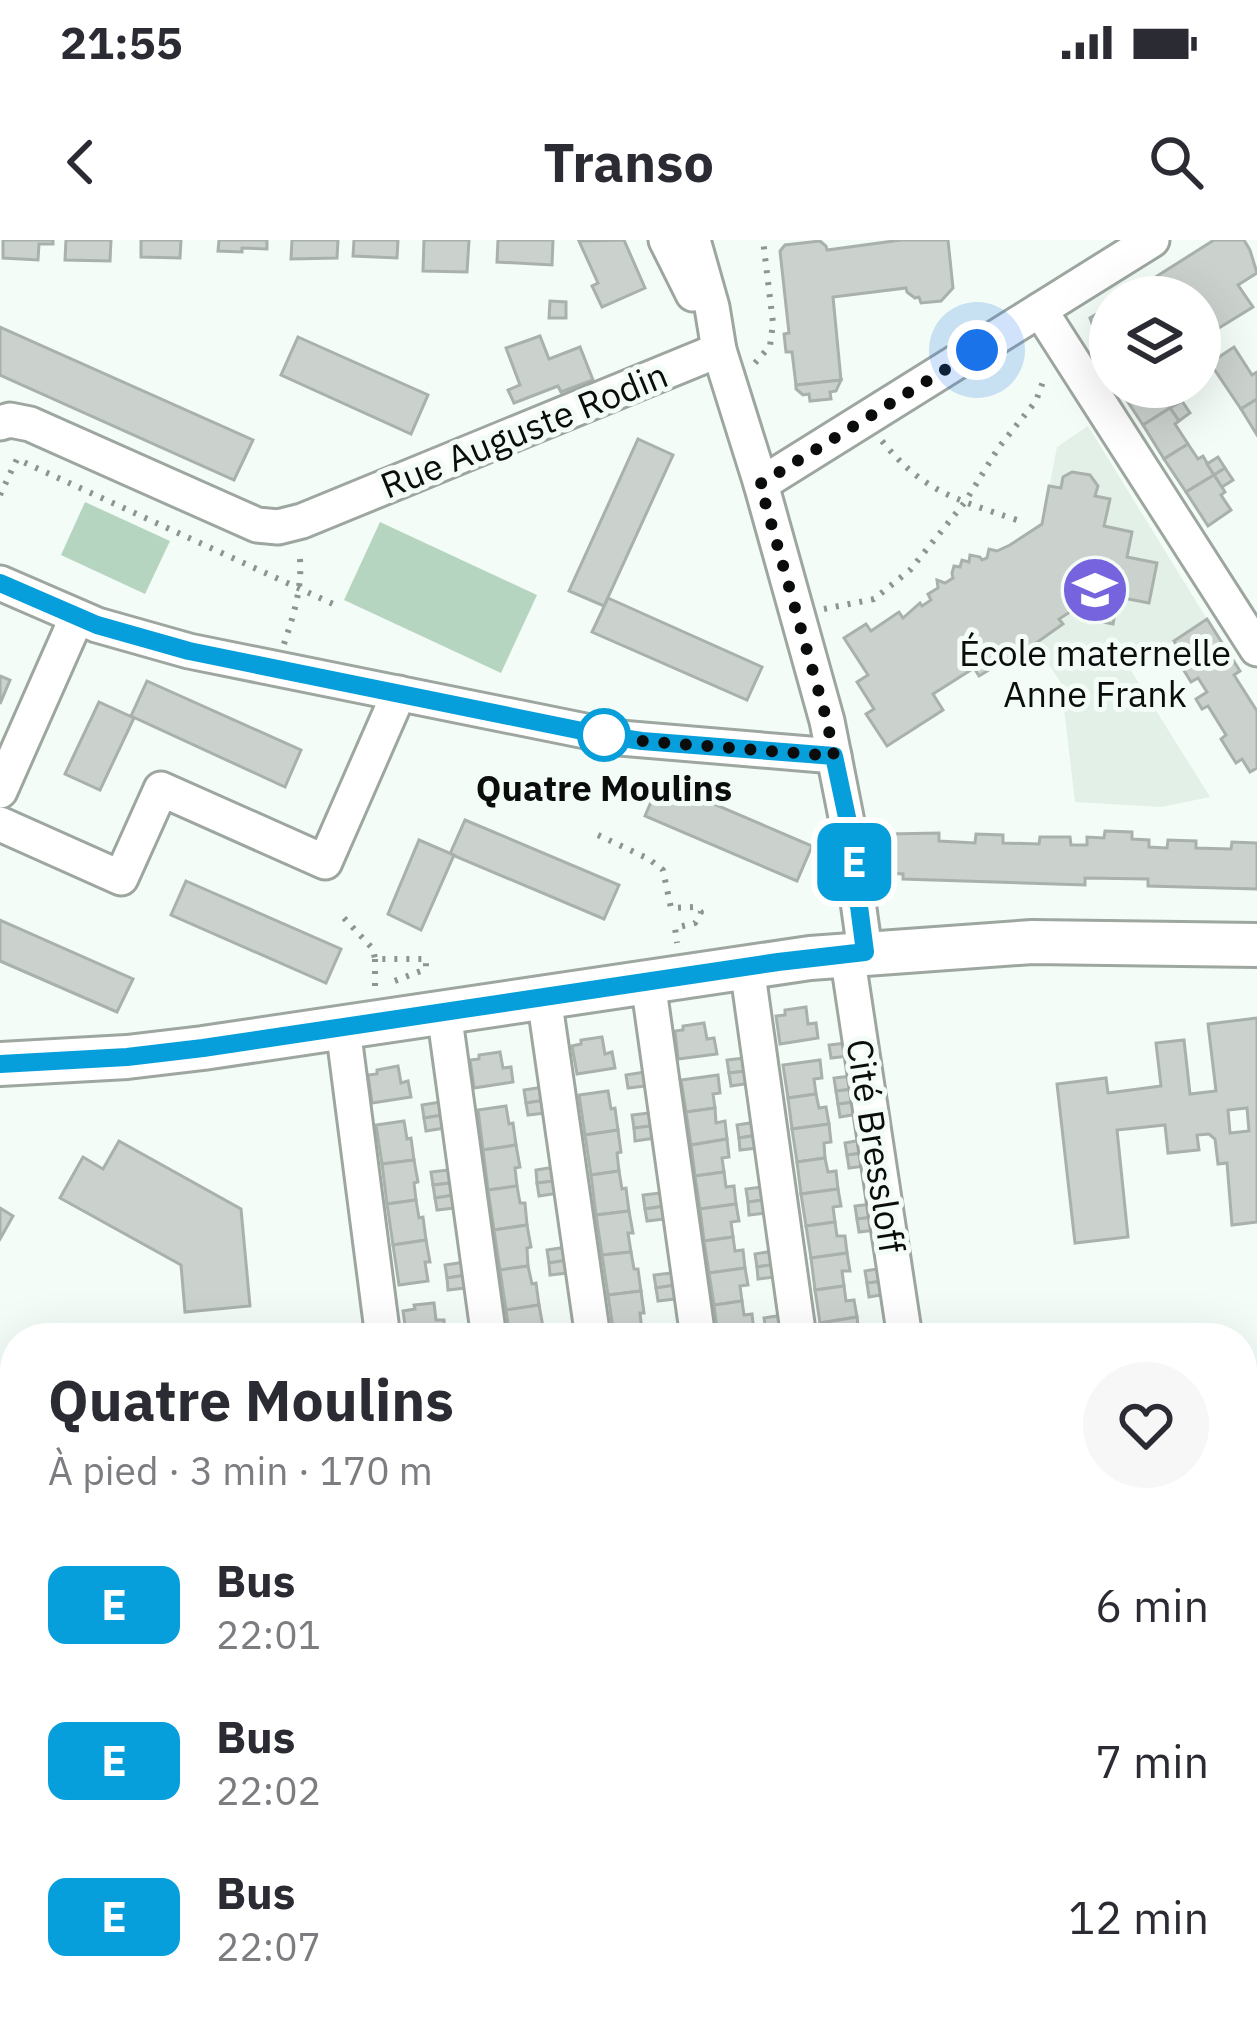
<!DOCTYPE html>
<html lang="fr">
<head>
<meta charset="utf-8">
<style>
  body { margin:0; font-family:"IBM Plex Sans",sans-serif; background:#f7f7f7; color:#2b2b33; height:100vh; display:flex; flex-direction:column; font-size:45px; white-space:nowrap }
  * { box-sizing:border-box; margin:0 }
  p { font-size:39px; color:#7c7c81 }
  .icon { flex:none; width:66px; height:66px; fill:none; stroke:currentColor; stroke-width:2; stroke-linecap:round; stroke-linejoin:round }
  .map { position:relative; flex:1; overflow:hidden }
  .drawer { position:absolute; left:0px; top:1083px; width:1257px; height:696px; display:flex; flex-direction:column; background:#fff; border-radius:48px 48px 0 0; box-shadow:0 12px 48px #0002 }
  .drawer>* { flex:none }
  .badge { padding:0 24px; border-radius:18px; font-size:42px; line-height:78px }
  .tools { position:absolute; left:1089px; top:36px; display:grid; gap:24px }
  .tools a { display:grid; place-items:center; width:132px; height:132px; border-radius:50%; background:#fff; box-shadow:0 12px 48px #0002; font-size:60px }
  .you { position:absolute; width:60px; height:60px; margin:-30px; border:9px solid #fff; border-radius:50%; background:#1a73e8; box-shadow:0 0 0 18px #1a73e833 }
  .map>.badge { position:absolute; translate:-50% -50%; box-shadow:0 0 0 6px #fff }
  .round { display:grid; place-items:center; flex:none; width:126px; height:126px; border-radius:63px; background:#f7f7f7 }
  .summary { display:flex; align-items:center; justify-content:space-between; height:204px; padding:0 48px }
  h1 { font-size:57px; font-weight:700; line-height:90px }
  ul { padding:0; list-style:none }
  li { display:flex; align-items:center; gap:36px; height:156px; padding:0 48px }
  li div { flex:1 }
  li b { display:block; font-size:45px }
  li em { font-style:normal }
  li .badge { min-width:132px; font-weight:700; text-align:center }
  .status { display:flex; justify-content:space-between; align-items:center; height:84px; padding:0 60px; background:#fff; direction:ltr }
  .status svg { height:33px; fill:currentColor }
  header { display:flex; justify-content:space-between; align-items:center; height:156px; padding:0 48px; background:#fff; font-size:54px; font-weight:700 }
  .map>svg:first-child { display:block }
</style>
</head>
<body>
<div class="status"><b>21:55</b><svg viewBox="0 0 49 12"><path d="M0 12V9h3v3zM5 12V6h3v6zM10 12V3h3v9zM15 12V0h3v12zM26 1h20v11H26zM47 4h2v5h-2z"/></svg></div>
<header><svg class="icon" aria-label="back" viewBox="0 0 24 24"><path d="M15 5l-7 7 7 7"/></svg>Transo<svg class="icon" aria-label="search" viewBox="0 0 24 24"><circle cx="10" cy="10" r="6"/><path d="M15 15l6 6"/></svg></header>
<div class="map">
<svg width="1257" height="1779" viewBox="0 0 1257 1779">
  <rect width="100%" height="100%" fill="#f3fcf6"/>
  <path fill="#e2f0e7" d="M1088 186 1207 379 1130 429 1210 557 1161 567 1075 562 1061 443 982 320 987 318 989 309 997 311 1011 304 1042 284 1057 207Z"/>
  <g fill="#b6d5c0">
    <path d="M85 262 170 301 145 354 61 315Z"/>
    <path d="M380 282 537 355 501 433 344 360Z"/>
    <path d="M0 1132 15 1137V1764H730L753 1779H0Z"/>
  </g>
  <g fill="#cbd2cd" stroke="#a9b1ac" stroke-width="3" fill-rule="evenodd">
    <path d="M3 0H53V4H39L38 20 3 18Z"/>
    <path d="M66 0H111L110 21 65 20Z"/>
    <path d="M141 0H181L180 18 141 17Z"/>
    <path d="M219 0H267V9L242 8V12L218 11Z"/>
    <path d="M292 0H338L337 18 291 19Z"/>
    <path d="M354 0H398L397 18 353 16Z"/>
    <path d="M424 0H469L467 32 423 31Z"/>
    <path d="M498 0H553L552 25 497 22Z"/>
    <path d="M624 0 645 48 602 67 592 46 598 43 579 1Z"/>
    <path d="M901 0H948L953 48 941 61 921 63 919 57 915 58 907 52 906 48 833 57 841 140 796 145 792 112H786L784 94 789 93 780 11 785 5 820 1 826 6 827 10Z"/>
    <path d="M1214 0H1244L1250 10 1257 33 1238 45 1253 67 1219 88 1200 57H1124Z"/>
    <path d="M550 61 566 62V78H549Z"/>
    <path d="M1110 66V111L1097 113 1093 107 1106 99 1100 89 1095 92 1090 78Z"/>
    <path d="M0 87 253 200 234 240 0 135Z"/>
    <path d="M540 96 549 119 580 107 593 140 561 152 558 146 514 163 508 150 520 145 506 108Z"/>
    <path d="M298 97 428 155 411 194 281 135Z"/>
    <path d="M1234 107 1252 135 1257 132V159L1241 169 1210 123Z"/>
    <path d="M1110 111V131H1109L1097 113Z"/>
    <path d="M841 140 836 151 830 152 831 159 810 161 809 154 803 155 796 149V145Z"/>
    <path d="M1125 147H1151L1153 151 1157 149 1170 168 1143 185 1120 150Z"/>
    <path d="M1175 149 1182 161 1170 168 1163 157Z"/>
    <path d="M1257 159V195L1241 169Z"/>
    <path d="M1182 161 1190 173 1179 181 1170 168Z"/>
    <path d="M1170 168 1179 181 1175 184 1188 204 1164 219 1143 185Z"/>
    <path d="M638 199 673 215 604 366 569 351Z"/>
    <path d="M1188 204 1198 219 1203 216 1214 235 1186 252 1164 219Z"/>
    <path d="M1218 217 1225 228 1214 235 1207 224Z"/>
    <path d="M1225 228 1233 240 1222 247 1214 235Z"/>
    <path d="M1072 232 1090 235 1098 246 1095 256 1110 259 1104 286 1132 292 1127 317 1157 323 1149 363 1118 357 1113 384 1083 378 1085 372 1073 370 1059 379 1063 384 1009 422 1007 419 979 436 974 428 933 454 943 470 887 506 866 474 874 469 857 442 868 435 844 398 866 384 871 391 899 372 903 378 920 363 922 366 931 360 928 354 938 348 937 340 945 343 953 338 952 333 954 326 960 327 962 320 969 322 970 315 980 317 982 320 987 318 989 309 997 311 1010 305 1042 284 1049 246 1061 248 1063 237Z"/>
    <path d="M1214 235 1225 252 1221 255 1231 270 1208 286 1186 252Z"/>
    <path d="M608 358 762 427 747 460 592 392Z"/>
    <path d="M1207 379 1240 431 1234 435 1257 471V528L1250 532 1242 519 1236 523 1221 499 1226 495 1208 466 1202 469 1196 459 1207 452 1198 438 1191 442 1177 419 1182 415 1174 401Z"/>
    <path d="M0 436 10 440 0 464Z"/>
    <path d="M147 441 301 510 285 547 131 476Z"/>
    <path d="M99 462 134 478 100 550 65 534Z"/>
    <path d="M660 541 812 606 797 641 645 576Z"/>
    <path d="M465 580 619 645 604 679 450 614Z"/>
    <path d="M1105 591 1132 592V599L1149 600V607L1167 608 1168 600 1196 601V608L1231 609 1232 602 1257 603V649L1148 646V639L1085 638V645L903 639V634L887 633 888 594 939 593V601L975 603 976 594 1003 595V603L1039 604 1040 597H1070L1071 605H1087V597L1104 598Z"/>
    <path d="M419 600 454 615 421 690 388 674Z"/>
    <path d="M186 641 341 709 326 743 171 675Z"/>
    <path d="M0 680 133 739 117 772 0 721Z"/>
    <path d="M806 767 808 784 816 783 818 798 780 804 776 776 785 775V770Z"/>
    <path d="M1257 778V982L1232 985 1227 923 1218 924 1215 899 1209 894 1197 895 1199 910 1168 913 1165 885 1117 890 1128 997 1075 1003 1057 844 1106 838 1108 853 1161 846 1156 803 1184 800 1190 854 1216 851 1208 784ZM1247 868 1249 891 1230 893 1228 870Z"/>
    <path d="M704 783 707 799 714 798 717 814 678 819 675 791 683 790V786Z"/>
    <path d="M602 797 605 814 612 812 615 828 577 834 572 806 581 804V800Z"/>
    <path d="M847 803 849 816 831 818 829 805Z"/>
    <path d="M500 812 503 828 511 827 513 842 474 848 470 820 479 819V815Z"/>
    <path d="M753 817 755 830 729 833 727 820Z"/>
    <path d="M820 820 822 838 814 839 816 854 788 858 783 825Z"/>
    <path d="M398 826 401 843 408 841 411 857 372 863 368 835 377 834V830Z"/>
    <path d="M755 830 757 842 731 846 729 833Z"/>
    <path d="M651 831 654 845 628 848 626 835Z"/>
    <path d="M718 835 720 853 713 854 715 868 686 872 681 840Z"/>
    <path d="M852 836 854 849 836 851 834 838Z"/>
    <path d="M550 846 552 859 526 863 524 850Z"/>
    <path d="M854 849 856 862 838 864 836 851Z"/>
    <path d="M608 851 611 869 615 868 618 890 585 895 579 855Z"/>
    <path d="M816 854 819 868 826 867 829 884 792 889 788 858Z"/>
    <path d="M552 859 554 872 528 875 526 863Z"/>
    <path d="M447 861 450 874 424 878 422 865Z"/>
    <path d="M856 862 858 874 840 877 838 864Z"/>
    <path d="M506 866 509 884 513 883 516 905 483 910 478 870Z"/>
    <path d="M715 868 716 883 725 881 727 899 691 905 686 872Z"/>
    <path d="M658 872 659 885 634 888 632 875Z"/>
    <path d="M450 874 451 887 426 891 424 878Z"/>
    <path d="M404 881 407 899 411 898 414 920 382 924 376 885Z"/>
    <path d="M762 881 764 894 739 898 737 885Z"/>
    <path d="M829 884 831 902 824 903 825 918 797 922 792 889Z"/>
    <path d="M659 885 662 897 635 901 634 888Z"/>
    <path d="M618 890 621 912 617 913 619 931 591 935 585 895Z"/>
    <path d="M764 894 766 907 740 910 739 898Z"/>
    <path d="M727 899 729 917 722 918 724 932 695 936 691 905Z"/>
    <path d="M861 900 863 913 847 915 845 903Z"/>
    <path d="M119 901 241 969 250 1066 185 1072 181 1025 60 958 83 917 103 929Z"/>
    <path d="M516 905 520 927 515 928 517 946 488 950 483 910Z"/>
    <path d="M863 913 865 926 849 928 847 915Z"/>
    <path d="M825 918 828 932 836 931 838 949 801 954 797 922Z"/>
    <path d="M414 920 418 942 414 943 416 960 387 964 382 924Z"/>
    <path d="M561 926 563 940 537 943 536 930Z"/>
    <path d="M457 929 459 942 433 945 431 932Z"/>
    <path d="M619 931 622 949 626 948 629 971 596 975 591 935Z"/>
    <path d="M724 932 726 947 734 946 736 964 700 969 695 936Z"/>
    <path d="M563 940 565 952 539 956 537 943Z"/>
    <path d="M459 942 461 954 435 958 433 945Z"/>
    <path d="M517 946 520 963H525L527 985 494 990 488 950Z"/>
    <path d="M771 946 773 959 748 962 746 949Z"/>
    <path d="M838 949 841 966 833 967 835 982 806 986 801 954Z"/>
    <path d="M669 952 671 965 645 969 643 955Z"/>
    <path d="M461 954 463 967 437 970 435 958Z"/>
    <path d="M773 959 775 972 749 975 748 962Z"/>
    <path d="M416 960 419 978 423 977 426 1000 393 1005 387 964Z"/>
    <path d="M736 964 739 981 731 982 733 997 704 1001 700 969Z"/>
    <path d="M872 964 874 977 857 979 855 966Z"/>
    <path d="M671 965 673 978 647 981 645 969Z"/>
    <path d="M0 968 13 976 0 999Z"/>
    <path d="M629 971 633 993H628L631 1012 602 1015 596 975Z"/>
    <path d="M874 977 876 990 859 992 857 979Z"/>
    <path d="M835 982 837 996H845L847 1013 811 1018 806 986Z"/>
    <path d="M527 985 531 1007 527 1008 528 1026 500 1030 494 990Z"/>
    <path d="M733 997 735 1011 743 1010 745 1028 709 1033 704 1001Z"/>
    <path d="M426 1000 430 1022H425L428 1041 399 1045 393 1005Z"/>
    <path d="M573 1006 574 1019 549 1023 547 1010Z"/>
    <path d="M780 1010 782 1023 757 1027 755 1014Z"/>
    <path d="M631 1012 634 1029H638L641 1051 608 1055 602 1015Z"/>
    <path d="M847 1013 850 1031H842L844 1046 815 1050 811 1018Z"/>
    <path d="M574 1019 576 1032 550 1035 549 1023Z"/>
    <path d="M471 1021 473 1034 447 1038 445 1025Z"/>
    <path d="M782 1023 784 1036 758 1039 757 1027Z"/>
    <path d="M528 1026 532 1044 536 1043 539 1065 506 1070 500 1030Z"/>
    <path d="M745 1028 748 1045 740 1046 742 1061 714 1065 709 1033Z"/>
    <path d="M883 1028 885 1041 867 1043 865 1031Z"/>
    <path d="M680 1032 682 1044 656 1048 654 1035Z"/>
    <path d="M473 1034 474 1047 448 1050 447 1038Z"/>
    <path d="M885 1041 887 1054 869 1057 867 1043Z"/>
    <path d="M682 1044 684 1058 658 1061 656 1048Z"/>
    <path d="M844 1046 846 1061 854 1060 857 1077 820 1083 815 1050Z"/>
    <path d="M641 1051 644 1073H640L642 1092 614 1096 608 1055Z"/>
    <path d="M742 1061 744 1075 752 1074 754 1092 718 1097 714 1065Z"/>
    <path d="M434 1063 436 1080H444L445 1093 407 1098 403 1071 415 1069 414 1065Z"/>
    <path d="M539 1065 543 1087 538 1088 540 1098H510L506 1070Z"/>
    <path d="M789 1074 791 1087 766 1091 764 1078Z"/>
    <path d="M857 1077 859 1095 851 1098H822L820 1083Z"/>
    <path d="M584 1087 586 1098H559L558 1090Z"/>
  </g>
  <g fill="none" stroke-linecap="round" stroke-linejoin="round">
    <g stroke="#9ea6a0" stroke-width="39">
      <g id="minor">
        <path d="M666 0 693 54"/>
        <path d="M693 0 712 67 719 110 761 244 827 481 847 582 865 712"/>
        <path d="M1040 70 1257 409"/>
        <path d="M0 183 10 180 30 184 257 285 278 287 302 281 719 110"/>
        <path d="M761 244 1152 0"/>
        <path d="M0 343 97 385 189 411 620 498 834 516"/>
        <path d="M0 551 77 377"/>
        <path d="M0 584 121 638 161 549 325 622 399 453"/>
        <path d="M847 714 905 1098"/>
        <path d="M747 727 799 1098"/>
        <path d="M648 742 698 1098"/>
        <path d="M544 757 593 1098"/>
        <path d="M444 772 489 1098"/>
        <path d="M343 788 383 1098"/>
        <path d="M1242 1502H1257"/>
        <path d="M809 1766 810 1764"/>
        <path d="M1128 1779V1764"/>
      </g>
    </g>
    <g stroke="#9ea6a0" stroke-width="48">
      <path id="major" d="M0 824 127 817 203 808 810 718 1032 702 1257 705"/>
    </g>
    <g stroke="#8e9490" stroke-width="6" stroke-dasharray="3 9" stroke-linecap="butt">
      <path d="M755 123 770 106 773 83 763 0"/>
      <path d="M882 201C923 252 958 260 1017 280"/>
      <path d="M0 255 17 219 333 364"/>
      <path d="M824 369 874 359 910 330 965 262 999 207 1036 161 1045 136"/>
      <path d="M284 404C294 374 304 343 299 311"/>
      <path d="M598 595 649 619 663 630 671 668 696 667 701 672 695 683 675 688 677 703"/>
      <path d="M344 678 373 709 375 719H426V729L392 742"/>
      <path d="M375 719V749"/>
    </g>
    <use href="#minor" stroke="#fff" stroke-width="33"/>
    <use href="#major" stroke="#fff" stroke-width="42"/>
  </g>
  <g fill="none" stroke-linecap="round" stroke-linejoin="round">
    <g stroke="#fff" stroke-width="27">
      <path id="line" d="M0 343 97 385 189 411 602 495 642 501 834 516 848 582 865 712 778 722 203 808 127 817 0 824"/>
    </g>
    <use href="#line" stroke="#069edb" stroke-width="18"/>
    <path stroke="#0b0d0c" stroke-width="12" stroke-dasharray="0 21.6" d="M604 495H602L642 501 834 516 827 481 760 244 977 110"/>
  </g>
  <defs>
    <g id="school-disc" transform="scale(3.45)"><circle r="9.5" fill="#7664df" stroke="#f3fcf6"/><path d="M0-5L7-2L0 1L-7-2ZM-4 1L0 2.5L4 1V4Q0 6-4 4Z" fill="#fff"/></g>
  </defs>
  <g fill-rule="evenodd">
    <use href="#school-disc" x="1095" y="350"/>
  </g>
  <circle fill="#fff" stroke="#069edb" stroke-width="6" cx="604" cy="495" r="24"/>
  <g text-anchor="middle" stroke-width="10" stroke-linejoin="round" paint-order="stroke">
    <g font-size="36" fill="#0b0d0c" stroke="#f3fcf6">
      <text transform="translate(524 190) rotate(-22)" y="13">Rue Auguste Rodin</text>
      <text transform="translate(876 906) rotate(81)" y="13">Cité Bressloff</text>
    </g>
    <g font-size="36" fill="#0b0d0c" stroke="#f3fcf6">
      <text x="1095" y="426">École maternelle<tspan x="1095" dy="41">Anne Frank</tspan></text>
    </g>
    <g font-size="36" font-weight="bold" fill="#0b0d0c" stroke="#f3fcf6">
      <text x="604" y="561">Quatre Moulins</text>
    </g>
  </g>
</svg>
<div class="tools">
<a><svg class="icon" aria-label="layers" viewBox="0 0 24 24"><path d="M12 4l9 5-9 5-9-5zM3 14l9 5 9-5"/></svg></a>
</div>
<div class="you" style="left:977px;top:110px"></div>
<b class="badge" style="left:854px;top:622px;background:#069edb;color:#fff">E</b>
<section class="drawer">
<div class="summary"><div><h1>Quatre Moulins</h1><p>À pied · 3 min · 170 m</p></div><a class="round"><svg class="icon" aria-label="heart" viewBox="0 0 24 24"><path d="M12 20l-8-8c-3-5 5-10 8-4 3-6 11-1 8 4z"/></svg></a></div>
<ul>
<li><span class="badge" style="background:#069edb;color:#fff">E</span><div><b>Bus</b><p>22:01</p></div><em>6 min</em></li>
<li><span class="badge" style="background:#069edb;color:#fff">E</span><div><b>Bus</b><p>22:02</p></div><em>7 min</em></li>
<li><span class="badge" style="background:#069edb;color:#fff">E</span><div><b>Bus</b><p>22:07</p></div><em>12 min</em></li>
</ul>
</section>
</div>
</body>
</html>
